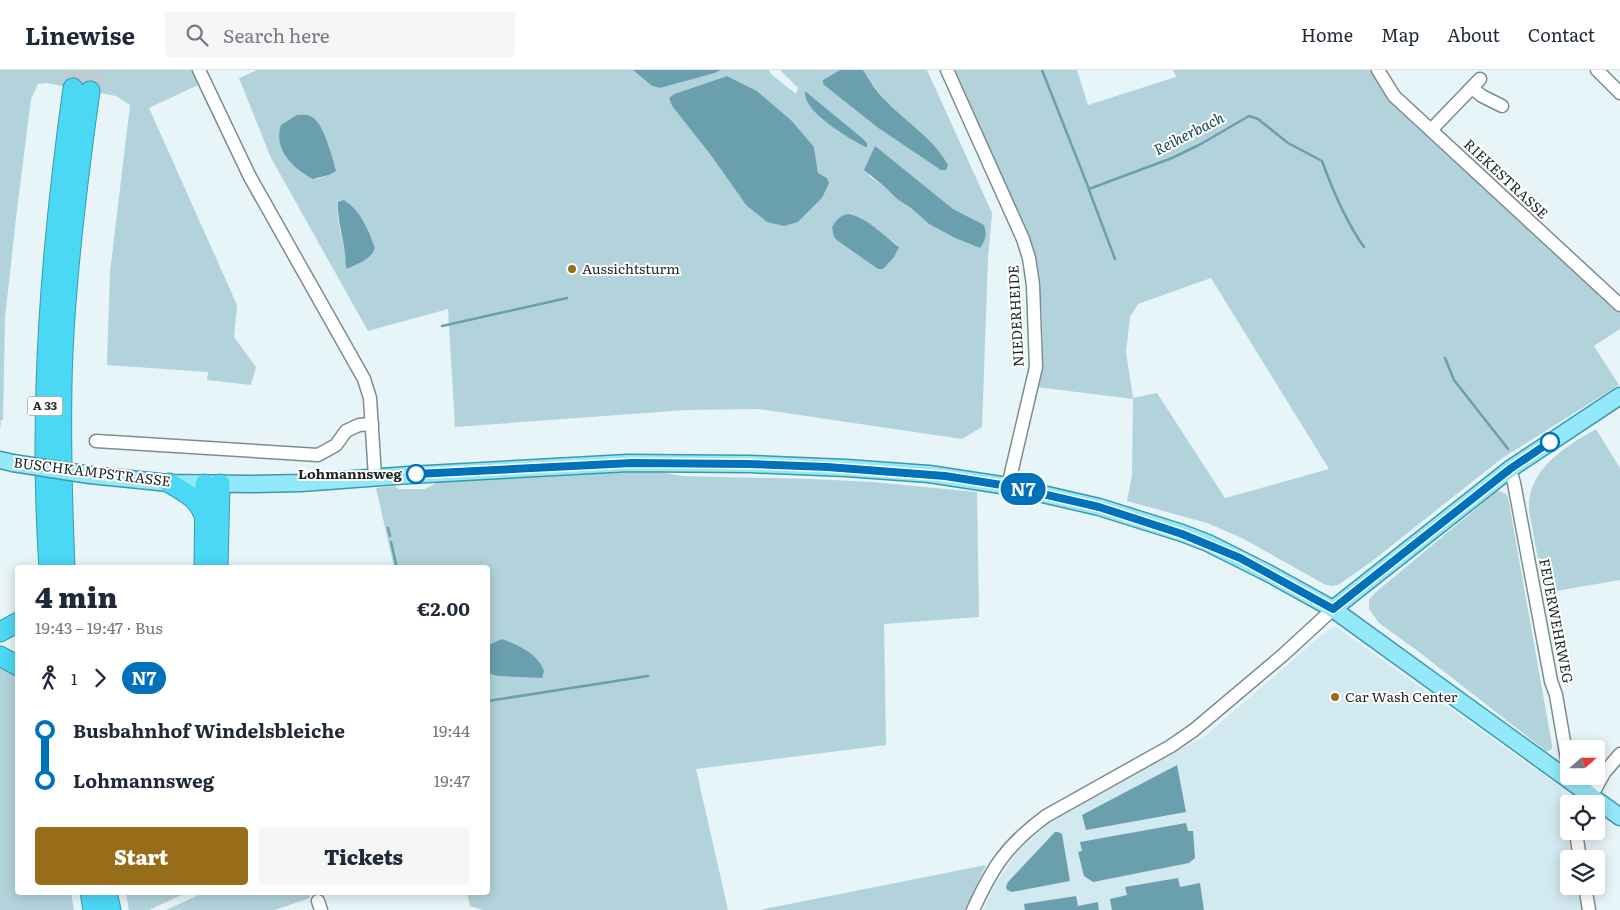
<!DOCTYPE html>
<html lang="en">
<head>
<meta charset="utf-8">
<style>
  body { margin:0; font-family:Literata,serif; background:#f6f6f7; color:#1f2937; height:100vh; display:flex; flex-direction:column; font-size:19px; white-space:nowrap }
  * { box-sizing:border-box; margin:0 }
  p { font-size:16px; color:#747a83 }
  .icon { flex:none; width:28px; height:28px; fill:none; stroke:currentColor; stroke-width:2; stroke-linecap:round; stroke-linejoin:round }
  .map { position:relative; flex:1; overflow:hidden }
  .sheet { position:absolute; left:15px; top:495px; width:475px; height:330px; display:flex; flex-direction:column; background:#fff; border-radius:5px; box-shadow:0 2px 12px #0003 }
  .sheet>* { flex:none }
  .badge { padding:0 10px; border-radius:16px; font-size:18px; line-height:32px }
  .needle { width:32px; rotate:69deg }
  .fabs { position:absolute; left:1560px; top:670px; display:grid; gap:10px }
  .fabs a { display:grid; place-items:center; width:45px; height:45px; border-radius:5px; background:#fff; box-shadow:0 2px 12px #0003; font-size:25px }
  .map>.badge { position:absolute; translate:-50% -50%; box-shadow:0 0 0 2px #fff }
  .legs { display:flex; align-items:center; gap:8px; height:55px; padding:0 20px; font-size:16px }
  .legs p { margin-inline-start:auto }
  .overview { display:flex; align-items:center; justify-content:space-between; height:85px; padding:0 20px }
  h1 { font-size:28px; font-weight:800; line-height:38px }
  .primary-button { display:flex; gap:10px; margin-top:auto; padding:10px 20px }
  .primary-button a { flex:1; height:58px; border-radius:5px; background:#976d1a; color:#fff; font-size:20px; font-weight:800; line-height:58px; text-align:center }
  .primary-button a+a { background:#f6f6f7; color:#1f2937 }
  ul { padding:0 20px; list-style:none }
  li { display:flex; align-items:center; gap:18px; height:50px; font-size:19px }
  li i { display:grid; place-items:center; width:8px; height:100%; margin:0 6px; background:currentColor }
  li i::after { content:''; width:12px; height:12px; margin:-6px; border:4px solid; border-radius:50%; background:#fff }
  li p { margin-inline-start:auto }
  li:first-child i { background:linear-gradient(#0000 50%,currentColor 0) }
  li:last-child i { background:linear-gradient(currentColor 50%,#0000 0) }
  header { display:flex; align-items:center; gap:30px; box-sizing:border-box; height:70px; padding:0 25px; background:#fff; border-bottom:1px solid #e0e1e3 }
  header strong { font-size:24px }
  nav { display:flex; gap:28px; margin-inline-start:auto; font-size:18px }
  .search { width:350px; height:45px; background:#f6f6f7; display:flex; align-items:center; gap:12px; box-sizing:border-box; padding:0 18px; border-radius:5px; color:#747a83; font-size:19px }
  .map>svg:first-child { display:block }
</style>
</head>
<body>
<header>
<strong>Linewise</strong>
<div class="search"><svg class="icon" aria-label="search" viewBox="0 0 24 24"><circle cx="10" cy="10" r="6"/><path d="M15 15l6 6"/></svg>Search here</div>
<nav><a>Home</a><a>Map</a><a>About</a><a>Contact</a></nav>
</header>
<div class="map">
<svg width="1620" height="840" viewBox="0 0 1620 840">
  <rect width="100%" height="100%" fill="#e7f5f8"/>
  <path fill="#d2e9ef" d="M1333 557 1338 558 1342 561 1560 717 1573 789H1569V816H1578L1582 840H983L996 813 1018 781 1049 753 1206 665 1323 564Z"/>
  <g fill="#b2d3db" fill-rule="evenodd">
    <path d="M0 0H192L200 14 149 38 237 235 234 267 256 297 251 315 207 310 208 302 107 295 110 202 130 35 116 26 46 13 38 14 31 29 16 148 5 248 3 350H1L0 361Z"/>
    <path d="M257 0H633L652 16 660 18 715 3 721 0H769L771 4 796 24 798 18 780 0H840L823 10 945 90 925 68 884 30 863 0H927L992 143 988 188 982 357 962 369 758 339 687 340 455 357 448 239 368 261 271 88 239 8ZM727 6 757 21 792 51 814 77 818 103 827 108 822 128 798 152 746 135 710 84 672 36 669 28 674 24ZM805 21 867 73 865 77C849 68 802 42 805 21ZM297 45 311 46 316 50 321 58 333 90 329 105 317 109 305 105 287 88ZM875 77 953 139 983 155 980 178 955 168 929 154 911 138 897 129 885 117 869 106 870 87ZM338 132 364 152 375 178C372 189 357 194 347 199 344 193 346 189 345 183 342 166 336 149 338 132ZM849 144C868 148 883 165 899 176L862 187 838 171Z"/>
    <path d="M953 0H1077L1088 35 1176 7 1173 0H1374L1620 241V259L1594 276 1619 315 1501 389 1371 492 1338 515 1331 516 1324 514 1242 468 1207 453 1127 431 1132 405 1133 329 1036 317 1043 282 1042 244 1038 210ZM1211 208 1329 399 1225 428 1157 323 1133 328 1126 282 1130 247 1138 234Z"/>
    <path d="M1596 359 1620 398V510L1544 523 1529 440C1526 400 1566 376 1596 359Z"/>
    <path d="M642 399 682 406 812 409 873 412 977 422 979 547 884 554 886 675 696 699 728 840H483L470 836 467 823 488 822V602L541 608 502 569 488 575V498L394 497 376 418 394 416 399 419H425L438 412 467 407Z"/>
    <path d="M1499 421 1506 424 1508 427 1552 675V679L1547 682 1419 582 1379 553 1369 539V530L1376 522 1496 422Z"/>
    <path d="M0 595 17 606 18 822 71 823 74 840H0Z"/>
    <path d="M986 795 965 840H760L769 838Z"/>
    <path d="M126 823V822L186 823 149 840H129Z"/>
    <path d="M203 823H309L310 828 275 840H166Z"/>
  </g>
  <g fill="#6aa0ad">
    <path d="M633 0H721L715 3 660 18 652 16Z"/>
    <path d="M840 0H863C870 10 876 22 886 31 905 51 935 70 948 95L946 100H941L877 57 823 14V10Z"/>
    <path d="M727 6 757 21 792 51 814 77 818 103 827 108 829 113 822 128 798 152 784 156 767 152 746 135 710 84 672 36 669 28 674 24Z"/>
    <path d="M805 21 862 68 867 73V77H865C849 68 802 42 805 21Z"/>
    <path d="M297 45C302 45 308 44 312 47 323 52 333 89 336 101L329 105 313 109C293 99 273 79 281 55Z"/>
    <path d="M875 76 953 139 984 155C987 164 986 170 980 178L955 168 929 154 911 138 897 129 885 117 864 100Z"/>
    <path d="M344 130C361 141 368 159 375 178 372 189 357 194 347 199 344 193 346 190 345 184 343 166 337 150 338 132Z"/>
    <path d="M849 144C868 148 883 165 899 177L894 187 883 199H878L838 171 834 167 832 157C837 149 840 145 849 144Z"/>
    <path d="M502 569C518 575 538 584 544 601L542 608 498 606 488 603V575Z"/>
    <path d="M1177 695 1186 742 1086 760 1082 745Z"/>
    <path d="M1186 753 1188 761H1193L1195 788 1189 793 1093 812 1084 806 1078 782 1082 781 1080 772Z"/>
    <path d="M1055 762H1058L1062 764 1070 811 1012 822 1007 820 1006 817 1008 812Z"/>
    <path d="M1178 808 1180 817 1200 813 1204 840H1112L1110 829 1127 825 1125 817Z"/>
    <path d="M1076 826 1078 836 1098 832 1099 840H1025L1024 834Z"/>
  </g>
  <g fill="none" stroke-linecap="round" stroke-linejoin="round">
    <g stroke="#6aa0ad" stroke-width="2.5">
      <path d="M1042 0 1089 119 1172 88 1199 75 1249 46 1258 49 1288 73 1322 91C1333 121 1346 152 1364 177"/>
      <path d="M1089 120 1115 189"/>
      <path d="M442 256 567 228"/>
      <path d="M1445 288 1454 310 1508 379"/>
      <path d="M388 458 390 466"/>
      <path d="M391 472 397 498"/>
      <path d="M488 631 648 606"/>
    </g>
    <g stroke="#bfcbce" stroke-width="19" stroke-dasharray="19 9" stroke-linecap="butt">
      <path d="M73 18 76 0"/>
      <path d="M90 21 94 0"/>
    </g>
    <g stroke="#7f8c8f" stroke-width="15">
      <g id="minor">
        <path d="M199 0 250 107 364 309 370 328 375 407"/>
        <path d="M947 0 1023 169 1029 188 1033 215 1036 297 1008 416"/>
        <path d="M1378 0 1394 26 1620 235"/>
        <path d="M1597 0 1620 23"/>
        <path d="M1472 18 1482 26 1502 36"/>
        <path d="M1431 60 1480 9"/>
        <path d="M96 371 318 385 336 375 346 361 359 355 372 354"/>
        <path d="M1510 399 1514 413 1551 611 1556 625 1567 689 1568 698 1566 709"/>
        <path d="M1587 734 1604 703 1620 684"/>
        <path d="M1577 761V769L1580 789"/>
        <path d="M1585 816 1589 840"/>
        <path d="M318 831 321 840"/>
        <path d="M973 840C993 796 1007 775 1046 746L1171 676 1194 660 1283 585 1333 539"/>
      </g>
    </g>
    <g stroke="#3c99ac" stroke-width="19">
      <g id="major">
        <path d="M0 390 13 393"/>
        <path d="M90 405 169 413 250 414 301 413 409 405 628 393 749 394 846 398 929 404 1008 416 1099 437 1182 463 1208 473 1268 503 1333 539 1620 747"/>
        <path d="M1333 539 1510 399 1620 326"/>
      </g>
    </g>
    <g stroke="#3c99ac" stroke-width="21">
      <g id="highway">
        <path d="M169 413C186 423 198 428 205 448"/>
        <path d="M49 498C38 337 51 176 73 18"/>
        <path d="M65 498C62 425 60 353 63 281 67 194 78 107 90 21"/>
        <path d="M204 498 205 414"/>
        <path d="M218 498 220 414"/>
        <path d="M0 562 18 552"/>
        <path d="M0 586 18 596"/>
        <path d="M90 822 93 840"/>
        <path d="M107 822 111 840"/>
      </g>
    </g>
    <use href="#minor" stroke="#fff" stroke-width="12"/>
    <use href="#major" stroke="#93e8f9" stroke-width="16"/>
    <use href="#highway" stroke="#4bd8f5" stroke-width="19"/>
    <g stroke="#3c99ac" stroke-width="19" stroke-linecap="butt">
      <path id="major-bridge" d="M13 393 90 405"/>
    </g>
    <use href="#major-bridge" stroke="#93e8f9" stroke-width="16"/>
  </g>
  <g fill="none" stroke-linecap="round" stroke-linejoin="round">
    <g stroke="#fff" stroke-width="11">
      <path id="line-1" d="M416 404 632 393 749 394 827 397 945 406 1008 416 1099 437 1182 464 1240 488 1333 539 1510 399 1550 372"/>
    </g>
    <use href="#line-1" stroke="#0072bc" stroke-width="8"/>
  </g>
  <g fill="#976d1a" stroke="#fff" stroke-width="2">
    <circle cx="572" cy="199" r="5"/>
    <circle cx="1335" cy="627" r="5"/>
  </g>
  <g fill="#fff" stroke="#0072bc" stroke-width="2.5">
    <circle cx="1550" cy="372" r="9"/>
    <circle cx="416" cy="404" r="9"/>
  </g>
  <g text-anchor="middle" stroke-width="4" stroke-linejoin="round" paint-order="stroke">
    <rect fill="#fff" stroke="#626666" stroke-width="1" x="27.5" y="326.5" width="35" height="19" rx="4"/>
    <g font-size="12" font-weight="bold" fill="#1f2425">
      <text x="45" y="340">A 33</text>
    </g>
    <g font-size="14" fill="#1f2425" stroke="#fff">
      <text transform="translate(1506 109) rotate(43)" y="5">RIEKESTRASSE</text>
      <text transform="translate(1016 246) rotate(-93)" y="5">NIEDERHEIDE</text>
      <text transform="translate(92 402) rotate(7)" y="5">BUSCHKAMPSTRASSE</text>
      <text transform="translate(1556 551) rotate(79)" y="5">FEUERWEHRWEG</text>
    </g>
    <g font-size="14" fill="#1f2425" stroke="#fff" text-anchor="start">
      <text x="582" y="204">Aussichtsturm</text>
      <text x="1345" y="632">Car Wash Center</text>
    </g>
    <g font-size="14" font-weight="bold" fill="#1f2425" stroke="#fff" text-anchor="end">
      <text x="402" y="409">Lohmannsweg</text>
    </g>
    <g font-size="15" font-style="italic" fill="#194954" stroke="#fff">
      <text transform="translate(1189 64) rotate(-27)" y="5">Reiherbach</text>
    </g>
  </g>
</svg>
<div class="fabs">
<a><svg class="needle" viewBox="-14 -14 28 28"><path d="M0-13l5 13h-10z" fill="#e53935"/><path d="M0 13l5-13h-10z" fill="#747a83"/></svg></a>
<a><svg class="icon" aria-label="locate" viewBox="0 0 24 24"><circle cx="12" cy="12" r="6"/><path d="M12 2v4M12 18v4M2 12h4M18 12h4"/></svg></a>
<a><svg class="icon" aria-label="layers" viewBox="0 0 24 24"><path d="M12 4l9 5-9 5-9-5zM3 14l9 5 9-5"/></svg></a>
</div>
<b class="badge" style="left:1023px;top:419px;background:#0072bc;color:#fff">N7</b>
<section class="sheet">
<div class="overview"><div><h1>4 min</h1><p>19:43 – 19:47 · Bus</p></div><b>€2.00</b></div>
<div class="legs"><svg class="icon" aria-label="walk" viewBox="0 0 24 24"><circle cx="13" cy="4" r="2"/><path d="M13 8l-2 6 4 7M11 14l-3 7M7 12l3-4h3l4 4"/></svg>1<svg class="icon" aria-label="forward" viewBox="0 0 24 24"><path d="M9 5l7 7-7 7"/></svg><b class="badge" style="background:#0072bc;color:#fff">N7</b></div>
<ul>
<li><i style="color:#0072bc"></i><b>Busbahnhof Windelsbleiche</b><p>19:44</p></li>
<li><i style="color:#0072bc"></i><b>Lohmannsweg</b><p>19:47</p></li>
</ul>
<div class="primary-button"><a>Start</a><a>Tickets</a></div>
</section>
</div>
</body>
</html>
